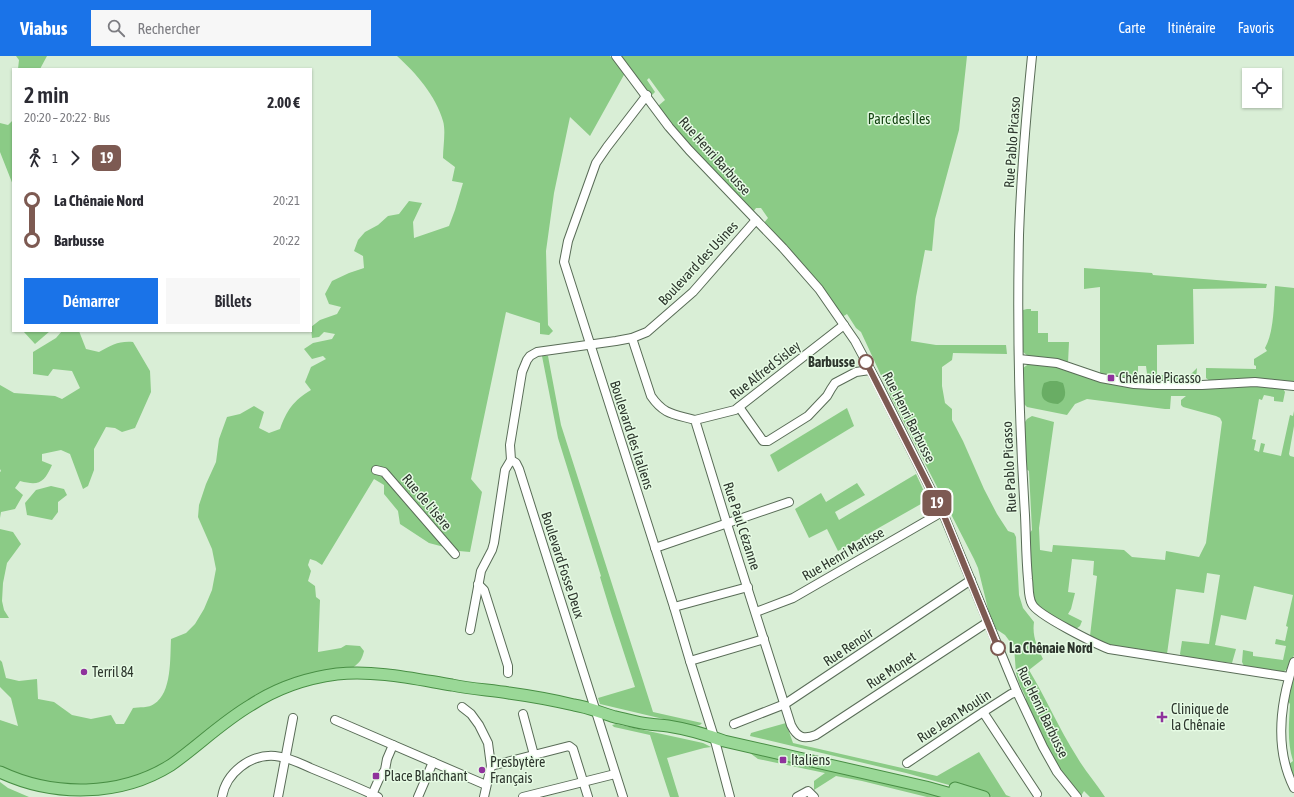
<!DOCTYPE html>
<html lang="fr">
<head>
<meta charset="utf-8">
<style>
  body { margin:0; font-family:"Asap Condensed",sans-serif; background:#f7f7f7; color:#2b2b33; height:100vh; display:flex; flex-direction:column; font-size:15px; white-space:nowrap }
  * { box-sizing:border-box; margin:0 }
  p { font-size:13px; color:#7c7c81 }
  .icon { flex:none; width:22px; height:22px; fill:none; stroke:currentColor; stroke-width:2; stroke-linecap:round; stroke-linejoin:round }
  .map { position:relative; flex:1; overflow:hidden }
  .drawer { position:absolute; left:12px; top:12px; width:300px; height:264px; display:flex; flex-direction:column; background:#fff; border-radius:0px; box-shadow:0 1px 3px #0004 }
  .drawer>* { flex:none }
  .badge { padding:0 8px; border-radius:6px; font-size:14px; line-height:26px }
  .controls { position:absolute; left:1242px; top:12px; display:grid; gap:8px }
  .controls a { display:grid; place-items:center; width:40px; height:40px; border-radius:0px; background:#fff; box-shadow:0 1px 3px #0004; font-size:20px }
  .map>.badge { position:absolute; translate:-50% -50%; box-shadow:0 0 0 2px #fff }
  .legs { display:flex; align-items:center; gap:6px; height:44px; padding:0 12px; font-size:13px }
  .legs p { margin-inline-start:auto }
  .overview { display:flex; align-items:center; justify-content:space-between; height:68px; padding:0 12px }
  h1 { font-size:22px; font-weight:600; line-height:30px }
  .primary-button { display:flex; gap:8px; margin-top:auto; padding:8px 12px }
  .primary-button a { flex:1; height:46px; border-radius:0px; background:#1a73e8; color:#fff; font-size:16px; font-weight:600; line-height:46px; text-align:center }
  .primary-button a+a { background:#f7f7f7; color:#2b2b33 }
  ul { padding:0 12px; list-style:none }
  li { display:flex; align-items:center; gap:14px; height:40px; font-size:15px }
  li i { display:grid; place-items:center; width:6px; height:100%; margin:0 5px; background:currentColor }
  li i::after { content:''; width:10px; height:10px; margin:-5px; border:3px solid; border-radius:50%; background:#fff }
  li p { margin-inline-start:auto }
  li:first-child i { background:linear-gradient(#0000 50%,currentColor 0) }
  li:last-child i { background:linear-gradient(currentColor 50%,#0000 0) }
  header { display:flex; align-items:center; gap:24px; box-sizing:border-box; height:56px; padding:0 20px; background:#1a73e8; color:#fff }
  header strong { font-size:19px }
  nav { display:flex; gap:22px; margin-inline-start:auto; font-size:14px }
  .search { width:280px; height:36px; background:#f7f7f7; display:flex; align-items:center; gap:10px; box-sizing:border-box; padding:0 14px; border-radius:0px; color:#7c7c81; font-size:15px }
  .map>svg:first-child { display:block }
</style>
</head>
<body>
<header>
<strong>Viabus</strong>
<div class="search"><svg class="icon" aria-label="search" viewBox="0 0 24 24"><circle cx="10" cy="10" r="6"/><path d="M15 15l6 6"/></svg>Rechercher</div>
<nav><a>Carte</a><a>Itinéraire</a><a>Favoris</a></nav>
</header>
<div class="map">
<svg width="1294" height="741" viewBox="0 0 1294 741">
  <rect width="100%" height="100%" fill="#d9eed6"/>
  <g fill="#8bcb86">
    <path d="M16 0H49H47L40 13H18L19 4Z"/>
    <path d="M397 0H610L625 17 590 80 570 61 554 137 546 195 548 269 553 275 549 279 540 278V267L506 256 471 423 482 436 470 496 459 495 429 487 400 468 398 455 384 438V429L374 423 322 509 316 505 310 503 308 509 311 515 308 525 315 530 316 541 320 544 318 596 341 592 346 589 360 590 364 595C362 603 360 607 352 612L299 621 281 627 265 634 174 701 130 726 73 735 0 712V664L18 670 11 642 0 631V604L2 606 6 622 19 625 37 623 38 643 54 646 72 659 91 663 111 659 116 668H124L133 652C139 651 149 652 154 648 172 637 170 602 171 583L186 577 195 568 204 553 212 534 216 513 212 493 198 461 199 449 206 428 216 406 219 383 227 361 240 358 254 350 264 356 259 372 269 377 280 373C287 354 293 345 311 334L305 326 311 311 326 303 323 300 312 303 304 293 313 287 332 283 335 278 324 276 319 281 312 282 311 271 320 264 337 258 341 251 329 248 325 238 332 225 349 217 364 212 363 200 354 195 358 184 365 176 378 169 388 160 399 158 409 145 422 147 413 166 414 182 449 170 455 154 463 127 452 125 455 111 443 102C443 91 446 75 443 65 436 40 416 17 397 0Z"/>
    <path d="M619 0H967L959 74 935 163 932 195 925 194 916 241 911 285 936 289H1006L1007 298 953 297 952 304 942 311V330L945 347 952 353V364L963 385 984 433 997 458 1008 475 1014 477 1016 481 1019 539 1023 552 1034 566C1032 580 1037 590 1043 603L1029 614C1046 642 1059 673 1077 701 1085 715 1096 727 1105 741H1090L1084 735 1081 740C1054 712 1041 681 1025 646L1026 642 1019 627 1016 617 1014 591 1005 579 996 573 989 557 978 512 974 503 892 343 861 276 856 272 847 258 842 261 763 168 768 162 761 152H756L753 156 672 70 658 50 665 44 649 22 647 24 655 36 652 39 649 38Z"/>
    <path d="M13 64V129L0 96V67L8 69Z"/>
    <path d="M1084 212 1152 217 1153 219 1267 228 1266 232 1193 233 1194 288 1157 289V319H1187L1191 318 1197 312 1196 325 1195 326H1151L1148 325 1146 310H1138V319L1137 323 1132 325 1100 319V231L1084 233Z"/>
    <path d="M1275 230 1294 232V326L1239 322 1210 325 1206 322V312L1256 313V310L1254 309V303L1267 295 1265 292C1274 276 1274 248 1275 230Z"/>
    <path d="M1027 253H1031V255H1038V277H1048V286H1069L1068 307 1056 303 1028 300 1023 296 1022 292V260L1023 254Z"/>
    <path d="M23 275H50L35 288Z"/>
    <path d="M62 275H79L86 293 99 296C112 289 118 285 133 286L150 315 151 336 135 372 122 376 115 372 106 371 94 393V414L88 430 83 433 70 398 61 394 42 398V405L52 409C44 427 39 430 20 425L15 432 23 439 15 453 1 456 0 462V416L1 415 0 413V329L14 337 55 340 62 343 80 332 72 315 53 313 48 320 33 318V296L56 282Z"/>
    <path d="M542 300H548L561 369 653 656 702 667 700 669 693 670 600 648 598 642 635 631 611 557 600 521 601 520 558 382Z"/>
    <path d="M1030 307 1053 309 1098 324 1282 331 1285 336 1283 346 1274 345V341L1264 339 1262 344 1259 343 1252 383 1256 384 1254 394 1259 396 1261 387 1265 388 1263 396 1281 400 1290 359 1293 360 1294 355V370L1289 398 1290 400 1294 401V599C1291 607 1290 613 1282 616L1244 610 1242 606 1243 594 1253 596V600L1283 604 1286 590 1275 588 1276 583 1285 585 1288 571 1286 570 1293 539 1254 530 1246 564 1221 559 1215 589 1236 593 1232 607 1182 601 1180 598 1182 585 1209 588 1220 519 1207 517 1204 537 1176 533 1167 598 1109 590 1090 580 1097 520 1093 519 1094 505 1072 503 1068 536 1075 537 1071 553 1068 558 1082 565 1080 570 1076 573 1040 553 1031 538 1029 478 1032 474 1029 415 1025 412 1023 369 1027 363 1032 360 1054 366 1039 472 1040 494 1052 496 1053 489 1124 494 1132 501 1165 504 1166 495 1199 501 1206 487 1222 366 1220 362 1216 360 1183 351 1181 349V344L1186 340H1171L1170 353H1165L1087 343 1075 348 1067 359 1027 351 1023 347V312Z"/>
    <path d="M847 352 854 370 778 416 770 399Z"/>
    <path d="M916 418 928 444 838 495 827 473 809 482 795 453 821 437 826 446 857 427 865 439 835 456 839 464Z"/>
    <path d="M51 430 64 433 67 439 58 446V456L52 464 27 459 25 447 36 434Z"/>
    <path d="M0 473 13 476 21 488 7 507 3 527 2 545 4 554 9 562H0Z"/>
    <path d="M1294 617V724L1289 708 1293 705C1287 686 1289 668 1290 648L1287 644Z"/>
    <path d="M786 667 793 687 937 720 979 696 1006 739 1011 741H992L906 717 750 680 751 677Z"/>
    <path d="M616 668 703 687 711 691 704 692 667 702 679 741H670L650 679 614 671 612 669Z"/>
    <path d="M746 694 948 741H927L862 725 836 720 814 734V725L825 717 758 703Z"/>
    <path d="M0 726 8 732 29 741H0Z"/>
  </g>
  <path fill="#69ad64" d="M1050 325H1057L1063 327C1066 336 1067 343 1058 348 1044 347 1038 342 1044 327Z"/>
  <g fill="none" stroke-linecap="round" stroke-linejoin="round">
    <g stroke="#596c57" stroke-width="10">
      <g id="minor">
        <path d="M616 0 669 71 689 94 783 192 819 233 855 285 877 326 945 462 1017 636 1043 691 1057 716 1077 741"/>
        <path d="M1032 0C1026 60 1021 119 1019 179 1017 273 1019 366 1025 459 1026 480 1026 502 1028 523 1029 531 1028 541 1032 548 1037 559 1096 588 1109 593L1289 621"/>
        <path d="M647 39 607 91 596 107 568 185 564 206 674 551 690 605 714 681 730 741"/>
        <path d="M632 282 651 340C664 359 674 358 695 364L727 468 791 669C797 681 803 684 816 679L988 566"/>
        <path d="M1019 303 1057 307 1101 322 1134 328 1153 329H1202L1255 326 1294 330"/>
        <path d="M739 351 763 385H768L808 360 827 340 831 333 835 327 856 316 870 314"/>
        <path d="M695 364 735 354 844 269"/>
        <path d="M376 414 384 416 455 498"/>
        <path d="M655 492 789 446"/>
        <path d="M478 528 484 534 508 610V617"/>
        <path d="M674 551 748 531"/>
        <path d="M756 556 793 542 942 456"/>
        <path d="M470 574 481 515 492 494 494 487 505 414 511 404"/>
        <path d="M690 605 764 583"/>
        <path d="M1294 606C1280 647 1274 692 1294 732"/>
        <path d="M462 651 471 658 479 669 488 687 491 710 484 741"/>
        <path d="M983 656 1037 738"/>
        <path d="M523 658 534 699"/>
        <path d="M335 664 486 729"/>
        <path d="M734 668 785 648 971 524"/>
        <path d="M907 707 983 656 1011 638 1017 636"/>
        <path d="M491 710 569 690 573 693 588 741"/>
        <path d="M222 741C226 717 250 698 275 700 289 701 301 708 313 713 335 722 357 731 378 741"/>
        <path d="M278 741 293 662"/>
        <path d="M371 741 379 723 385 714 387 703 393 689"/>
        <path d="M418 741 433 706"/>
        <path d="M523 741 615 718"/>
        <path d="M623 741 519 413 516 407 511 404 510 389 522 316 527 304 530 300 537 296 616 285 632 282 647 276 693 236 756 164"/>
        <path d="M797 741 808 735 814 741"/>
      </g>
    </g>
    <g stroke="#488e44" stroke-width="13">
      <g id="major">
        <path d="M0 716C53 741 120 741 171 709 198 690 222 666 251 649 277 632 306 622 337 618 376 614 415 623 452 629 471 633 490 634 509 637 531 640 553 644 574 649 588 651 601 657 615 661 626 663 637 667 649 668 655 669 661 669 668 670 687 673 705 678 724 685L926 731 962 741"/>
        <path d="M955 732 984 741"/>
      </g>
    </g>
    <use href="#minor" stroke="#fff" stroke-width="8"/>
    <use href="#major" stroke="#9ad897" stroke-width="11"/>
  </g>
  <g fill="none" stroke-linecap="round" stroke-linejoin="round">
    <g stroke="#fff" stroke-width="9">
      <path id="line-1" d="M866 306 945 462 998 592"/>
    </g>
    <use href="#line-1" stroke="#7d5a52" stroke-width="6"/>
  </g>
  <g fill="#fff" stroke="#7d5a52" stroke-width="2">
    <circle cx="866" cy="306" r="7"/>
    <circle cx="998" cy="592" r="7"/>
  </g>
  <g fill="#8f329c" stroke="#e6fbe4" stroke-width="1.5">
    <rect x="1107" y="318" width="8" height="8" rx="2"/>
    <circle cx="84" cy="616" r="4"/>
    <path d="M1160 655h4v4h4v4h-4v4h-4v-4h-4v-4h4z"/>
    <rect x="779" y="700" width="8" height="8" rx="2"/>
    <circle cx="482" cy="714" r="4"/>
    <rect x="372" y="716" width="8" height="8" rx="2"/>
  </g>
  <g text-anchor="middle" stroke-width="3" stroke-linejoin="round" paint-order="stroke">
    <g font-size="14" fill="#144412" stroke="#e6fbe4">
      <text x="899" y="68">Parc des Îles</text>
    </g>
    <g font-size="14" fill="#2d362d" stroke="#e6fbe4">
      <text transform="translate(1012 86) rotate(-86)" y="5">Rue Pablo Picasso</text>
      <text transform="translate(715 100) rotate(48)" y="5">Rue Henri Barbusse</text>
      <text transform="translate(698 207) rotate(-47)" y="5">Boulevard des Usines</text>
      <text transform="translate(765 314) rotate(-38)" y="5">Rue Alfred Sisley</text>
      <text transform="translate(909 361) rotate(63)" y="5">Rue Henri Barbusse</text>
      <text transform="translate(632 379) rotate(72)" y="5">Boulevard des Italiens</text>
      <text transform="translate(1009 411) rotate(-93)" y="5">Rue Pablo Picasso</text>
      <text transform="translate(427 446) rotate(50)" y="5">Rue de l'Isère</text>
      <text transform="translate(742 470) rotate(72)" y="5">Rue Paul Cézanne</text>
      <text transform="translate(843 498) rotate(-30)" y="5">Rue Henri Matisse</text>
      <text transform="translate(563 509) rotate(72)" y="5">Boulevard Fosse Deux</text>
      <text transform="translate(848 591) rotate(-34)" y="5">Rue Renoir</text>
      <text transform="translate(891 614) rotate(-33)" y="5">Rue Monet</text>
      <text transform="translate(1043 656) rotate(64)" y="5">Rue Henri Barbusse</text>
      <text transform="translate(954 660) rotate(-33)" y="5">Rue Jean Moulin</text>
    </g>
    <g font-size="14" font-weight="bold" fill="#2d362d" stroke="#e6fbe4" text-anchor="end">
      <text x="855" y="311">Barbusse</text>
      <text x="1009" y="597" text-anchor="start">La Chênaie Nord</text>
    </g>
    <g font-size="14" fill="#2d362d" stroke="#e6fbe4" text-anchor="start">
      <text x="1119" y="327">Chênaie Picasso</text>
      <text x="92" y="621">Terril 84</text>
      <text x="1171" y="658">Clinique de<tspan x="1171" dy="16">la Chênaie</tspan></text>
      <text x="791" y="709">Italiens</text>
      <text x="490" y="711">Presbytère<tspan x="490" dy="16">Français</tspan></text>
      <text x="384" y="725">Place Blanchant</text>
    </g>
  </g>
</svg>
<div class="controls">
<a><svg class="icon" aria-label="locate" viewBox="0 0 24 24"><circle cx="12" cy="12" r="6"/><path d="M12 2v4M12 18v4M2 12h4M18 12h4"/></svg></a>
</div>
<b class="badge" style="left:937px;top:447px;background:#7d5a52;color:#fff">19</b>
<section class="drawer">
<div class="overview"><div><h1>2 min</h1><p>20:20 – 20:22 · Bus</p></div><b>2.00 €</b></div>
<div class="legs"><svg class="icon" aria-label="walk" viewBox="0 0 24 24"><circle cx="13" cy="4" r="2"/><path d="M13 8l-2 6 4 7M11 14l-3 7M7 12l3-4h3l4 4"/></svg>1<svg class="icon" aria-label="forward" viewBox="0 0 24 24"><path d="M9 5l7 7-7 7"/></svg><b class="badge" style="background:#7d5a52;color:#fff">19</b></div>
<ul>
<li><i style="color:#7d5a52"></i><b>La Chênaie Nord</b><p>20:21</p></li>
<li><i style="color:#7d5a52"></i><b>Barbusse</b><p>20:22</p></li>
</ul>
<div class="primary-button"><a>Démarrer</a><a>Billets</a></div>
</section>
</div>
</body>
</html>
